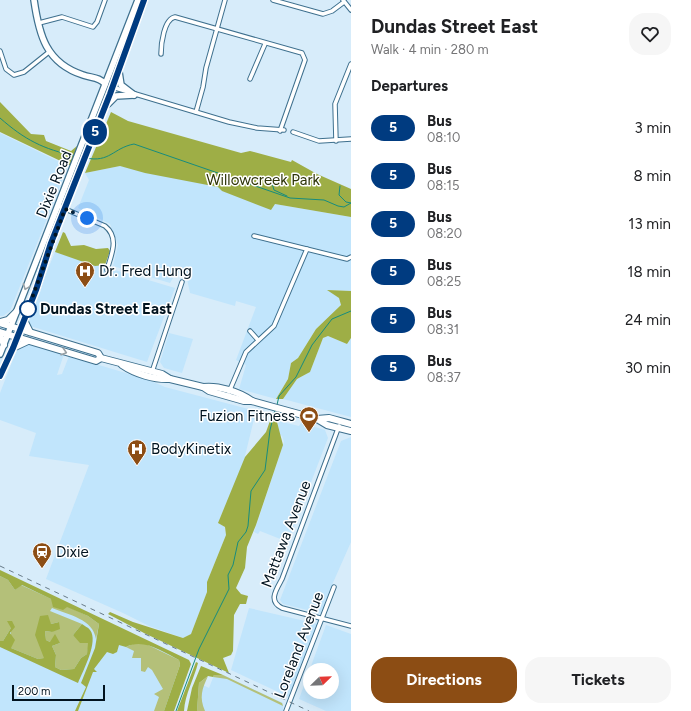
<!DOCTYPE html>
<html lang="en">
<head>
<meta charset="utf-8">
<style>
  body { margin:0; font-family:Figtree,sans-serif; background:#f6f6f6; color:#202124; height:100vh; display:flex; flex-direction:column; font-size:15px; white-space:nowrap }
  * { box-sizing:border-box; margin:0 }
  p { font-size:13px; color:#757577 }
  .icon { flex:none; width:22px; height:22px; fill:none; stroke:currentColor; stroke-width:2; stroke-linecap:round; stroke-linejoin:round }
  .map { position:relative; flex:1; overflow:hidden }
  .panel { display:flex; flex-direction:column; background:#fff; width:340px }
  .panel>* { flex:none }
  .badge { padding:0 8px; border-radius:13px; font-size:14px; line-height:26px }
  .needle { width:26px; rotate:67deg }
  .tools { position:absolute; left:303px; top:663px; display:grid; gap:8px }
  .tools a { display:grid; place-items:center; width:36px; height:36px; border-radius:50%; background:#fff; box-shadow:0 4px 16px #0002; font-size:20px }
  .scale { position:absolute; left:12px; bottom:10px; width:93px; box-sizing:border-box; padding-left:4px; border:2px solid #01131f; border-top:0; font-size:11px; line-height:14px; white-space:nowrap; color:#01131f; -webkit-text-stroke:3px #fff; paint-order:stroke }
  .you { position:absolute; width:20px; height:20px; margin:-10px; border:3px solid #fff; border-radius:50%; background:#1a73e8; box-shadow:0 0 0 6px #1a73e833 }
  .map>.badge { position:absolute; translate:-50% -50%; box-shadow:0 0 0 2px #fff }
  h2 { padding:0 20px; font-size:15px; line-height:36px }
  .round { display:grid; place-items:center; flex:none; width:42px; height:42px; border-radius:16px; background:#f6f6f6 }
  .summary { display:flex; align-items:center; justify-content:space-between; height:68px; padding:0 20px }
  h1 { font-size:19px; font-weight:700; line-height:30px }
  .button { display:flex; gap:8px; margin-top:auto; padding:8px 20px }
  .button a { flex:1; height:46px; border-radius:16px; background:#8c4d14; color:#fff; font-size:16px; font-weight:700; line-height:46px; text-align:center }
  .button a+a { background:#f6f6f6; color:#202124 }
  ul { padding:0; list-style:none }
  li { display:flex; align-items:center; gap:12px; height:48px; padding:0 20px }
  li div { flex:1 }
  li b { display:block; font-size:15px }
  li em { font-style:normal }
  li .badge { min-width:44px; font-weight:700; text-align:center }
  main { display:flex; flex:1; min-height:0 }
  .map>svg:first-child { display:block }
</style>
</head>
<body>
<main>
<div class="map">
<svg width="351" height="711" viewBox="0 0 351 711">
  <rect width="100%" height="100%" fill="#d7ecfa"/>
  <g fill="#c1e5fc" fill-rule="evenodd">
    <path d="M0 133 68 166 10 311 3 316H0Z"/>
    <path d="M120 166 219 187 222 191 275 204 351 217V291L328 290 339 298 341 305 316 329 298 358 291 363 288 379 276 399 239 389 246 365 236 360 256 307 236 301 235 306 190 293 187 279 182 273H176L170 283 113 266 118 245 110 224 78 208 89 180 85 173Z"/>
    <path d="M55 252 175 288 147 362 30 326 28 317Z"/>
    <path d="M169 333 193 339 182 373 164 368 160 362Z"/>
    <path d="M328 336 347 344 351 338V417L283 399 297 379 310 372 323 338Z"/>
    <path d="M27 344 64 354 57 375 62 374 69 356 149 380 165 387 256 411 243 464 218 523 225 527 226 535 207 582V592L191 634 183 638 149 626 123 613 46 579 89 465 29 456 36 433 0 420V393L17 349Z"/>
    <path d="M278 421 299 426 301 423 325 430 328 438 288 542 260 531 258 534 254 532 284 442 282 436 277 432Z"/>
    <path d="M351 437V542L332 585 323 614 283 604 280 600 341 441Z"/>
    <path d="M0 573 180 659 167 711H0Z"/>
    <path d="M249 608 318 624 289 697 231 670Z"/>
    <path d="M326 625 351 634V711H326L299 699ZM310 670H332V692H310Z"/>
    <path d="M214 675H223L283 703V711H197L199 683 209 688Z"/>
  </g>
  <g fill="#b4c079">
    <path d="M0 576 8 580 15 590 21 585 88 616 99 624 96 639C93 619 69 615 52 608L50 611 82 624 73 635 89 643 87 654 81 658 74 669 61 670 55 667 56 655 52 646 60 643 50 642 46 640 45 631 52 632 59 622 51 624 40 616 45 658 38 659 11 648V628L3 641H0Z"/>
    <path d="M144 643 179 660 180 665 164 711H154L159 697 154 694 163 689 152 670 148 667 145 672 141 671V658H132L134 651 126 647 133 644Z"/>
    <path d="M214 675H223L282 703 283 706 227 679 213 677Z"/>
    <path d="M208 676C202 689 199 697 205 711H197L199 683Z"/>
  </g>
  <g fill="#9eae46">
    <path d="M0 102 31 134 44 135 46 141 71 151 77 146 71 166 0 132Z"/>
    <path d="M111 112 128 121 241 153 250 151 291 162 292 160 317 174 351 189V217L275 204 271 210 222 191 218 187 145 173 120 166 85 173Z"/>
    <path d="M63 232 65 233 71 246 84 245 96 249 108 248 110 251 105 265 95 266 55 252Z"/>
    <path d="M327 290 351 291V338L347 344 328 336 323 338 310 372 297 379 283 399H276L288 379 291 363 298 358 316 329 341 305 339 298Z"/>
    <path d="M271 418H276L283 445 256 525 247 547 245 568 236 588 241 594 248 596 246 604H240L234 615 233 651 231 655 223 658 229 673 144 633 108 614 110 612 133 622 183 638 191 634 207 592V582L226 535 225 527 218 523 245 457 266 432Z"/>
    <path d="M0 570 189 660 191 664 174 711H164L180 665 179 660C163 652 144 638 126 647L119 645 117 652 113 654 107 652 94 669 97 672H93L78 711H75L86 687 81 683 95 648 99 624 88 616 67 607 63 610 53 607 51 599 22 585 15 590 8 580 0 576Z"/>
    <path d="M48 615 51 624 59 622 60 629 52 632 45 631 46 640 50 642 55 634 60 643 52 646 56 655 55 667 61 670 74 669 81 658 87 654 88 643H80L73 635 82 624C84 626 88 627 90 630 99 641 83 671 78 683L0 647V641H3L11 628 7 621H12L15 627 10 633 15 640 11 648 38 659 44 658 35 635 40 616Z"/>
    <path d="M196 662 198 663C194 679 185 694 184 711H177Z"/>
    <path d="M201 666 223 675H214L213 677 208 676 199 683 197 711H187L192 688Z"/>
  </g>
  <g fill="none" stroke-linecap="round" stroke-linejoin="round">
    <g stroke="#178c7d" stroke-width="1">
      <path d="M0 118C25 140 43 149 75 156"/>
      <path d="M86 158C110 163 113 148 134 144L290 198 324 200 338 206 344 207 351 203"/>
      <path d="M271 180 274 190 287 196"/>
      <path d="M340 186 339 195 346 202 351 203"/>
      <path d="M277 405 279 396 296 377 312 345 332 319 351 311"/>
      <path d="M176 711 199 649 229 589 228 575 233 565 238 542 246 532 248 526 251 491 265 470 270 430 275 410"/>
    </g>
    <g stroke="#3e708e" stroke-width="5.5">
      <g id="street">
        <path d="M273 0 323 14 332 11 344 2"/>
        <path d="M343 0 351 10"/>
        <path d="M39 23 62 17 93 27 97 22 105 0"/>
        <path d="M0 51 6 69 14 75 24 72 49 52"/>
        <path d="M161 54C161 44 164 19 175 17L302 53 305 60 280 131"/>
        <path d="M250 79 265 44"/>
        <path d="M112 87 229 122 257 128 284 130"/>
        <path d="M196 112 203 87 206 68 225 0"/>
        <path d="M293 132 319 141 351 139"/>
        <path d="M336 141 335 104 351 64"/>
        <path d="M58 206 105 226C120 238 111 255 107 270"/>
        <path d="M254 236 347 259 351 257"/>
        <path d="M250 331 258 340"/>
        <path d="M152 372 182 282"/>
        <path d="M229 392 246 352 274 326 307 249"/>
        <path d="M339 426 282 579C276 590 268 601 282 608L351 626"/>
        <path d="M286 711 334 587"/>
      </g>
    </g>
    <g stroke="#3e708e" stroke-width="8">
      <g id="secondary">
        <path d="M34 0C39 35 46 63 83 75 91 78 100 77 105 84"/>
        <path d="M119 72 121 85 134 95"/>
        <path d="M108 104 116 96 134 95"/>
        <path d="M0 354 138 0"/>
        <path d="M0 376 13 348 36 290 51 243 110 93 144 0"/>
      </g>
    </g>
    <g stroke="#3e708e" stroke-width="8">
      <g id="primary">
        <path d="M24 320 30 332"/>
        <path d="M0 322 8 320 16 312"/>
        <path d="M0 323 98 353 101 358 162 374 170 379 203 387 209 391 244 401H252L317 419 329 418 351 424"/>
        <path d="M0 332 96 361 101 358"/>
        <path d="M0 335 4 345"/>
        <path d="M13 348 28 341"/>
        <path d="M122 365C135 374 155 380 170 379"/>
        <path d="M203 387C218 385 240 392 252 401"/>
        <path d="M317 419 327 425 351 431"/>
      </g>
    </g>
    <use href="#street" stroke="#fff" stroke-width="3.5"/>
    <use href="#secondary" stroke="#fff" stroke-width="5.5"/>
    <use href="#primary" stroke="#fff" stroke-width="6"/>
    <path stroke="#677a87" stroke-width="1" stroke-dasharray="5 5" stroke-linecap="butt" d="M0 566 309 711"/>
  </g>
  <defs><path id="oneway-chevron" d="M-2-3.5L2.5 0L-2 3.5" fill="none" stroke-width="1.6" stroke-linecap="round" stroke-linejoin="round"/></defs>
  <g stroke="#99a1a5">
    <use href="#oneway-chevron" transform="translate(26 287) rotate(111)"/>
    <use href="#oneway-chevron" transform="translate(64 352) rotate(17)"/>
  </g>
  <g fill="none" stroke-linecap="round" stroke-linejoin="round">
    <g stroke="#fff" stroke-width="9">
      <path id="line" d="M0 376 13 348 36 290 51 243 110 94 144 0"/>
    </g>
    <use href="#line" stroke="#003b80" stroke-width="6"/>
    <path stroke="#01131f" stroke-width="4" stroke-dasharray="0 7.2" d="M28 309 65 209 87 218"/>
  </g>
  <defs>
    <g id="hospital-pin" transform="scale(1)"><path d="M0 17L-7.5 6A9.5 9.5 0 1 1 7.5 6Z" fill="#8c4d14" stroke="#fff"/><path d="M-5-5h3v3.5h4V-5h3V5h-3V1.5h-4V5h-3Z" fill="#fff"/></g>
    <g id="stadium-pin" transform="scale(1)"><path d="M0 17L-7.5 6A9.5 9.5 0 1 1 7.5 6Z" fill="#8c4d14" stroke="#fff"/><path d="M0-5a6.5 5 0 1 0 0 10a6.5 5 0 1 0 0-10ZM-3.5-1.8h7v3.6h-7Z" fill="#fff"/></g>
    <g id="station-pin" transform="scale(1)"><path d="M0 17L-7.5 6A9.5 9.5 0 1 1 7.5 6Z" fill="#8c4d14" stroke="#fff"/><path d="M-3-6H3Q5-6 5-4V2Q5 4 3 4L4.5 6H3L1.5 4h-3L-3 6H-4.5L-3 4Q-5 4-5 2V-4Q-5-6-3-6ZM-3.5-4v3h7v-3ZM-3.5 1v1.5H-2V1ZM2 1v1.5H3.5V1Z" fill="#fff"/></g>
  </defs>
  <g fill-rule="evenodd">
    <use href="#hospital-pin" x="85" y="271"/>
    <use href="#stadium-pin" x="309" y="416"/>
    <use href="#hospital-pin" x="137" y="449"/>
    <use href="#station-pin" x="42" y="552"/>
  </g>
  <circle fill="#fff" stroke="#003b80" stroke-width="2" cx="28" cy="309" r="8"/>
  <g text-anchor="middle" stroke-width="3" stroke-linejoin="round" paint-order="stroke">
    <g font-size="15" fill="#2e3408" stroke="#fff">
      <text x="263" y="185">Willowcreek Park</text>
    </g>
    <g font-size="15" fill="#01131f" stroke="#fff">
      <text transform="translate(54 184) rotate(-68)" y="5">Dixie Road</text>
      <text transform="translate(286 534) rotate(-69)" y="5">Mattawa Avenue</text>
      <text transform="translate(299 645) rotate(-69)" y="5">Loreland Avenue</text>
    </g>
    <g font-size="15" fill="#01131f" stroke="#fff" text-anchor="start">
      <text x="99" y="276">Dr. Fred Hung</text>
      <text x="295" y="421" text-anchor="end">Fuzion Fitness</text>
      <text x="151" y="454">BodyKinetix</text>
      <text x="56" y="557">Dixie</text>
    </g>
    <g font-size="15" font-weight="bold" fill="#01131f" stroke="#fff" text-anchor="start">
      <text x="40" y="314">Dundas Street East</text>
    </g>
  </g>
</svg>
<div class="tools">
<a><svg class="needle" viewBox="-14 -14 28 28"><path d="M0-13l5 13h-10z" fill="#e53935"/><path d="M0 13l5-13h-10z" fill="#757577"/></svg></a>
</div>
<div class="scale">200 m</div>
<div class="you" style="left:87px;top:218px"></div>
<b class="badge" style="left:95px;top:132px;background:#003b80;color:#fff">5</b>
</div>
<section class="panel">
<div class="summary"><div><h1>Dundas Street East</h1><p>Walk · 4 min · 280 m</p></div><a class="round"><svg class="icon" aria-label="heart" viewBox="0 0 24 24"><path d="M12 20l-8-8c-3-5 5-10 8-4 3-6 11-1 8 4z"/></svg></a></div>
<h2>Departures</h2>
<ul>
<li><span class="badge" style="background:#003b80;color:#fff">5</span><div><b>Bus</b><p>08:10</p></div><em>3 min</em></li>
<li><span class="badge" style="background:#003b80;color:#fff">5</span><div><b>Bus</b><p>08:15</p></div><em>8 min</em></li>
<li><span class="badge" style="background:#003b80;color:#fff">5</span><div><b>Bus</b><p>08:20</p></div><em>13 min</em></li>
<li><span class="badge" style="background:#003b80;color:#fff">5</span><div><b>Bus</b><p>08:25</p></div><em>18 min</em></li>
<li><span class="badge" style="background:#003b80;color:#fff">5</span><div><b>Bus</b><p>08:31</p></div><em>24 min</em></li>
<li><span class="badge" style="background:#003b80;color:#fff">5</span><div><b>Bus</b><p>08:37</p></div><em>30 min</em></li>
</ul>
<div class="button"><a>Directions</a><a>Tickets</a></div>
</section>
</main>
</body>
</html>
